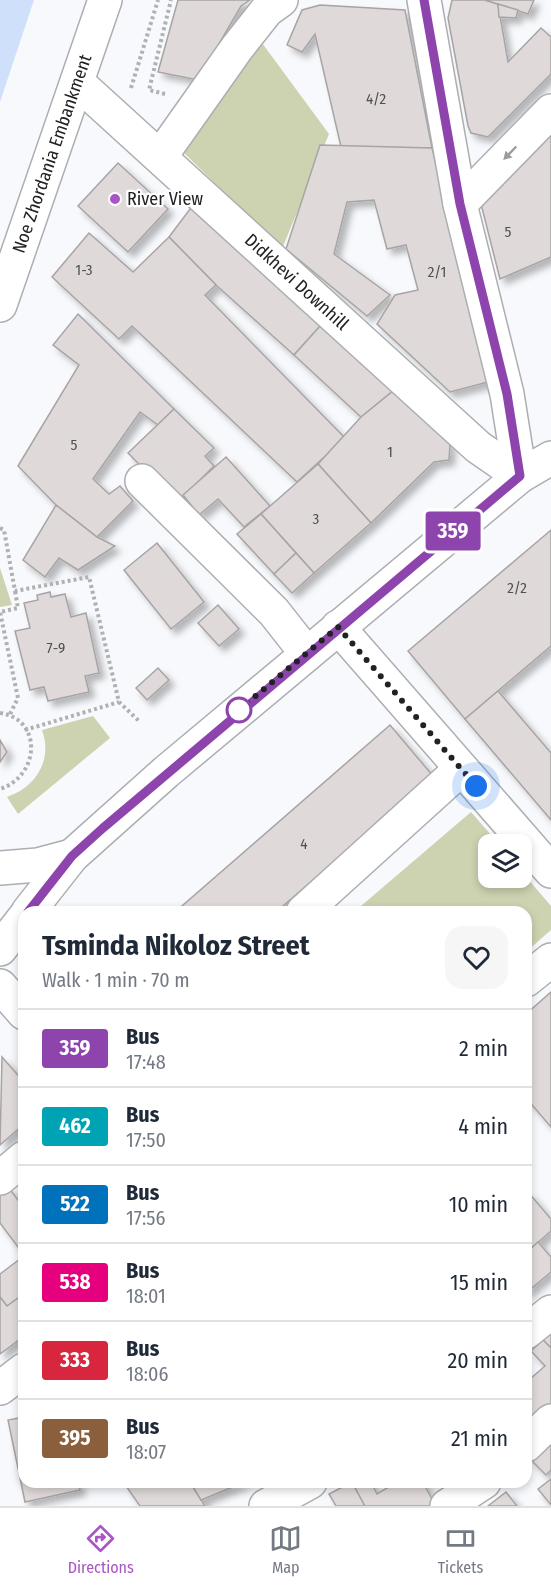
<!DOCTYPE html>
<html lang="en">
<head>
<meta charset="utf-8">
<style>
  body { margin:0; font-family:"Fira Sans Condensed",sans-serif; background:#f6f6f7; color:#1f2937; height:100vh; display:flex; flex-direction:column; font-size:22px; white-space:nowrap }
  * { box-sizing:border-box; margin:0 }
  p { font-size:20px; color:#747a83 }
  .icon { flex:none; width:33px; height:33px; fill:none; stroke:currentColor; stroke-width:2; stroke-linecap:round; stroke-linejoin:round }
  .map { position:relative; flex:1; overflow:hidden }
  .sheet { position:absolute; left:18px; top:906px; width:514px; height:582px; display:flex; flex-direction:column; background:#fff; border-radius:18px; box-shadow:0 3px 9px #0003 }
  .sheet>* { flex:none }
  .badge { padding:0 12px; border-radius:4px; font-size:21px; line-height:39px }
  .tools { position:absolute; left:478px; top:834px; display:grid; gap:12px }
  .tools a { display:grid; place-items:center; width:54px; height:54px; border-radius:12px; background:#fff; box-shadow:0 3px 9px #0003; font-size:30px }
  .you { position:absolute; width:30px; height:30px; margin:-15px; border:4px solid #fff; border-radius:50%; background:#1a73e8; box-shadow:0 0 0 9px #1a73e833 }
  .map>.badge { position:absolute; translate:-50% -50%; box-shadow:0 0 0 3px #fff }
  .round { display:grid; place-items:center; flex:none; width:63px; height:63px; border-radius:18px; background:#f6f6f7 }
  .head { display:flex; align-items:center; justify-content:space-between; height:102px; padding:0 24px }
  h1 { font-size:28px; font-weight:700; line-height:45px }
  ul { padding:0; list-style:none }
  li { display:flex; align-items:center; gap:18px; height:78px; padding:0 24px; border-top:2px solid #e0e1e3 }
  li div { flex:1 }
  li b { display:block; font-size:22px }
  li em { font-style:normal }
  li .badge { min-width:66px; font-weight:700; text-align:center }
  .dock { display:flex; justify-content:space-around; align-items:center; height:84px; border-top:2px solid #e0e1e3; background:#fff; font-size:16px; color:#747a83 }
  .dock a { display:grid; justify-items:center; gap:3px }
  .dock .selected { color:#a955c4 }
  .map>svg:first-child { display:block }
</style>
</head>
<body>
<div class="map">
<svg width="551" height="1506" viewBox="0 0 551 1506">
  <defs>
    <filter id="shadow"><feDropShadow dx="5.5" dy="5.5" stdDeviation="3" flood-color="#0004"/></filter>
  </defs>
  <rect width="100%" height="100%" fill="#f7f9fc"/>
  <g fill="#cdd2b1">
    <path d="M262 43 329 134 282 249 182 151Z"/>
    <path d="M0 568 12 605 0 607Z"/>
    <path d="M93 716 110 738 18 814 7 797C36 787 53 760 42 730Z"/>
    <path d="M471 812 499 844H489V878H522V872L551 906V930L527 951 526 912H354Z"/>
  </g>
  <path fill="#cfe1fa" d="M0 0H34L0 102Z"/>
  <g fill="#dfdad9" stroke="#a9a4a4" stroke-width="1.5" filter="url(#shadow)">
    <path d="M178 0H250L241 6 198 80 158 72Z"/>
    <path d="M452 0H485L498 4 508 62 541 28 551 37V74L488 137 471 133 468 126 448 18Z"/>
    <path d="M485 0H534L528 14Z"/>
    <path d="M498 4 518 10 516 18 499 17Z"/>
    <path d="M320 5 405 10 432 148 341 147 315 34 302 52 287 45 302 10Z"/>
    <path d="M551 132V257L500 279 481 204Z"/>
    <path d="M320 145 432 148 488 382 450 392 377 324 395 295 418 290 406 245 387 249 374 200 347 202 334 254 390 295 367 316 286 249Z"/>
    <path d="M118 163 168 209 128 252 78 206Z"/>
    <path d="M193 205 321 325 294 355 216 285 169 237Z"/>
    <path d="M89 233 133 272 169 237 216 285 205 295 345 438 297 482 132 326 119 339 52 277Z"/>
    <path d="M78 314 174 409 158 425 140 412 93 479 109 494 120 486 133 501 97 537 56 505 18 466 79 365 53 345Z"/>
    <path d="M321 325 393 391 361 417 294 355Z"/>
    <path d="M393 391 450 444 449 460 434 462 371 523 318 464 361 417Z"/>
    <path d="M174 409 214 448 205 456 214 466 177 503 128 453Z"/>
    <path d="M226 457 270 506 244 527 218 499 199 515 183 495Z"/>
    <path d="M318 464 371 523 314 573 261 514Z"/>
    <path d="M56 505 97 537 115 546 78 570 59 558 45 577 23 560Z"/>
    <path d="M261 514 296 553 274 574 237 534Z"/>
    <path d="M551 530V646L465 719 408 651Z"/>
    <path d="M157 543 204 602 171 629 124 570Z"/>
    <path d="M296 553 314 573 292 593 274 574Z"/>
    <path d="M50 592 51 597 65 594 71 617 86 613 99 673 85 676 89 692 48 701 44 687 30 690 15 631 30 628 24 603 38 600 37 595Z"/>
    <path d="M218 605 239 629 219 646 198 623Z"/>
    <path d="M158 668 169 680 147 700 136 688Z"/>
    <path d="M498 691 551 753V820L465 719Z"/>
    <path d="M390 725 433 776 276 912H175Z"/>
    <path d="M0 740 7 752 0 762Z"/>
    <path d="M551 992V1127L526 1098V1014Z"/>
    <path d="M2 1057 24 1082V1124L0 1145Z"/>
    <path d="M9 1188 24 1208V1255L0 1223V1194Z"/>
    <path d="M529 1193 551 1219V1231L526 1253Z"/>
    <path d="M538 1242 551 1257V1272L526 1293V1253Z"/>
    <path d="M24 1256V1294L7 1306 0 1297V1274Z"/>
    <path d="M0 1297 7 1306 18 1298 24 1307V1336L0 1354Z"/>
    <path d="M551 1332V1348L543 1340Z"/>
    <path d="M543 1340 551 1348V1416L526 1426V1373L531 1378 545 1366 531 1351Z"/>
    <path d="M24 1417V1482H79L80 1490 25 1502 8 1420Z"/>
    <path d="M551 1427V1470L546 1475 526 1455Z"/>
    <path d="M551 1479V1505L538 1489Z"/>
    <path d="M133 1482H190L205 1506H140L126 1486Z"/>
    <path d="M190 1482H245L201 1500Z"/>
    <path d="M352 1482 365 1506H336L329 1494Z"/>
    <path d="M352 1482H371L377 1494 392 1485 390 1482H423L434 1503 429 1506H365Z"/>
    <path d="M506 1492 517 1506H488Z"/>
  </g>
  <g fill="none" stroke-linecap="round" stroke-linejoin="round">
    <g stroke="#acaeb1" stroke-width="36">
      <g id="minor">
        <path d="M424 0 460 204 507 394 520 476"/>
        <path id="s1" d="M77 82 478 447 520 476"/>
        <path d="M160 157 237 48 267 10 281 0"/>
        <path d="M460 204 551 111"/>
        <path d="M142 481 274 612 307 654"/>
        <path d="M338 627 551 871"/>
        <path d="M303 912 461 769"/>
        <path d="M526 980 551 960"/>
        <path d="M0 986 24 1013"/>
        <path d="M0 1178 24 1158"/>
        <path d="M526 1332 551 1312"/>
        <path d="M0 1388 24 1370"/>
        <path d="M526 1445 551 1421"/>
        <path d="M266 1506 310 1482"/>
        <path d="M447 1506 484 1482"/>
      </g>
    </g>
    <g stroke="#acaeb1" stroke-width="36">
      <g id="major">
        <path id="s2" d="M0 305 105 0"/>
        <path d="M0 868 38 865 72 856"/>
        <path d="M28 912 72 856 166 772 520 476 551 458"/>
        <path d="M0 949 24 918"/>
      </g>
    </g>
    <g stroke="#afb1b3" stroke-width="4" stroke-dasharray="3 3" stroke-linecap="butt">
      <path d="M131 88 158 0"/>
      <path d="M165 94 149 90 171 0"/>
      <path d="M0 528 4 530 15 591 89 577 119 702 140 722"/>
      <path d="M0 713C43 719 40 776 0 789"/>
      <path d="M10 714 18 698 0 612 18 608 15 591"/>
      <path d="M25 730 119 702"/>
    </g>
    <use href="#minor" stroke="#fff" stroke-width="33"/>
    <use href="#major" stroke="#fff" stroke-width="33"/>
  </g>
  <defs><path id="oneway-solid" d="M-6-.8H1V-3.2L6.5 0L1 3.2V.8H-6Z" transform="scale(1.5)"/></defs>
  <use fill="#9b9c9c" href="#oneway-solid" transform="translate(510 153) rotate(134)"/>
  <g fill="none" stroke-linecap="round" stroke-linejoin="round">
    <g stroke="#fff" stroke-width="14">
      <path id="line" d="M28 912 72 856 103 828 520 476 507 394 460 204 424 0"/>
    </g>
    <use href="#line" stroke="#8e44ad" stroke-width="9"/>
    <path stroke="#212223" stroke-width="6" stroke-dasharray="0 10.8" d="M239 710 338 627 476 786"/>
  </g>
  <circle fill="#a955c4" stroke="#fff" stroke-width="2" cx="115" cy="199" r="6"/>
  <circle fill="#fff" stroke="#8e44ad" stroke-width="3" cx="239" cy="710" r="12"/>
  <g text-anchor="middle" stroke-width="4.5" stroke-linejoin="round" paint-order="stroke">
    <g font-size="15" fill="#505050">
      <text x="376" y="104">4/2</text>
      <text x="508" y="237">5</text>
      <text x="84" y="275">1-3</text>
      <text x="437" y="277">2/1</text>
      <text x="74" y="450">5</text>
      <text x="390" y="457">1</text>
      <text x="316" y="524">3</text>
      <text x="517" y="593">2/2</text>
      <text x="56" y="653">7-9</text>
      <text x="304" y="849">4</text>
    </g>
    <g font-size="18" fill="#212223" stroke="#fff">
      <text dy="6" stroke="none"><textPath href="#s2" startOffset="160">Noe Zhordania Embankment</textPath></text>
      <text dy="6" stroke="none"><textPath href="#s1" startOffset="297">Didkhevi Downhill</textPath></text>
    </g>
    <g font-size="18" fill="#212223" stroke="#fff" text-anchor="start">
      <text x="127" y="205">River View</text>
    </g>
  </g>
</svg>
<div class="tools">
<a><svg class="icon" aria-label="layers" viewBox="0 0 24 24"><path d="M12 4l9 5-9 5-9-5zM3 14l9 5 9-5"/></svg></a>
</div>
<div class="you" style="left:476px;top:786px"></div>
<b class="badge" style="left:453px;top:531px;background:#8e44ad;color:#fff">359</b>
<section class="sheet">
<div class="head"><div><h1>Tsminda Nikoloz Street</h1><p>Walk · 1 min · 70 m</p></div><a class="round"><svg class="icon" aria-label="heart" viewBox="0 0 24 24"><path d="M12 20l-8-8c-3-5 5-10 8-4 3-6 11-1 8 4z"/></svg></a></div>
<ul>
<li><span class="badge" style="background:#8e44ad;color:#fff">359</span><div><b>Bus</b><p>17:48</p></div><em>2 min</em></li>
<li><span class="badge" style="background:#00a3b4;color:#fff">462</span><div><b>Bus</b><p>17:50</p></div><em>4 min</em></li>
<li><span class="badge" style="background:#0072bc;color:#fff">522</span><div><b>Bus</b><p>17:56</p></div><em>10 min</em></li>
<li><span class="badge" style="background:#e6007e;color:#fff">538</span><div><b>Bus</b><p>18:01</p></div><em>15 min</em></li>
<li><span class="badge" style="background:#d7263d;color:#fff">333</span><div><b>Bus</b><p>18:06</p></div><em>20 min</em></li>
<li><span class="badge" style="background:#8b5e3c;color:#fff">395</span><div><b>Bus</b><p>18:07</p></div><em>21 min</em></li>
</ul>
</section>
</div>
<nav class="dock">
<a class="selected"><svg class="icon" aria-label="directions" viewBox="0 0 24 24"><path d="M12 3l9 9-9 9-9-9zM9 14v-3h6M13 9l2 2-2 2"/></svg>Directions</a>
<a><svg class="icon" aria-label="map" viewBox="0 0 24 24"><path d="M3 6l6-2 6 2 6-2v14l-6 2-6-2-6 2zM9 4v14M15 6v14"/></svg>Map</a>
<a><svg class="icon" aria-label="tickets" viewBox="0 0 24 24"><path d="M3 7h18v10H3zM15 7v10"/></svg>Tickets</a>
</nav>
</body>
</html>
